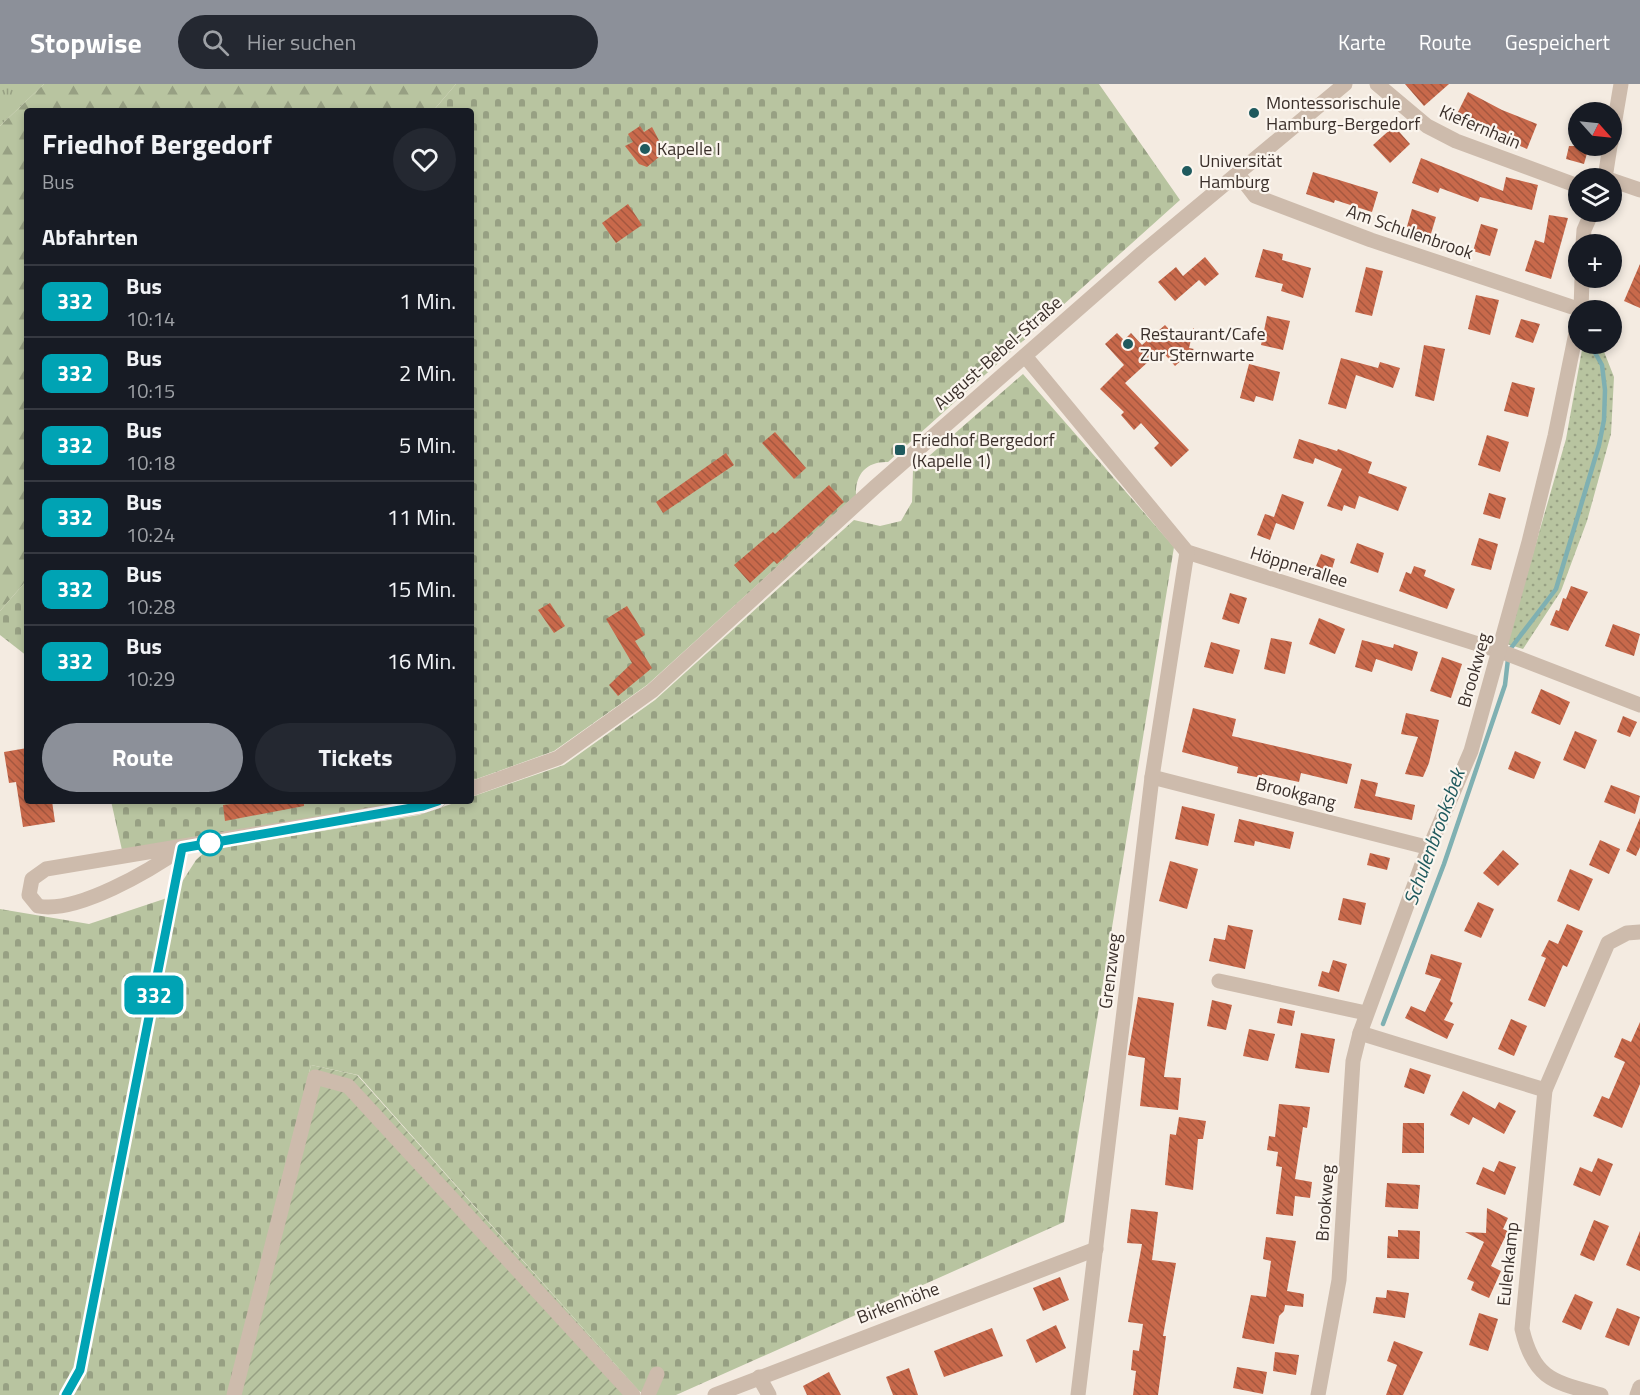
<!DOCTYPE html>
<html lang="de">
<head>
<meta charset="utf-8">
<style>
  body { margin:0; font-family:"Titillium Web",sans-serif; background:#242831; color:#f1f3f6; height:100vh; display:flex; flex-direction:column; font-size:22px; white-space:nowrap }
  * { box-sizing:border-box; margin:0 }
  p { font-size:20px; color:#9ea1a6 }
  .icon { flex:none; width:33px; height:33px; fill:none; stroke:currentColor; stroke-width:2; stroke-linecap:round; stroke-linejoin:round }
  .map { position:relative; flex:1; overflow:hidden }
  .details { position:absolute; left:24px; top:24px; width:450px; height:696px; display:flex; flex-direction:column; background:#171b24; border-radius:6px; box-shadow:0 3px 9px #0003 }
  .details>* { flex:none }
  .badge { padding:0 12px; border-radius:9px; font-size:21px; line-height:39px }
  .needle { width:39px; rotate:117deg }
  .fabs { position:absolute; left:1568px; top:18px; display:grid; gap:12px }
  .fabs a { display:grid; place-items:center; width:54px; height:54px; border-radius:50%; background:#171b24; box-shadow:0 3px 9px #0003; font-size:30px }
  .map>.badge { position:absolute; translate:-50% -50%; box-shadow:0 0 0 3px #fff }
  h2 { padding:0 18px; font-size:22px; line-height:54px }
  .round { display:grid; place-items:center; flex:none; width:63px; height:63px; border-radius:32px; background:#242831 }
  .overview { display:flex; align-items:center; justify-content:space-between; height:102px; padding:0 18px }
  h1 { font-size:28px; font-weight:700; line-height:45px }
  .button { display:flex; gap:12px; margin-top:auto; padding:12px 18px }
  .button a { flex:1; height:69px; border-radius:36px; background:#8c9099; color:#fff; font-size:24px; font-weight:700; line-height:69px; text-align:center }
  .button a+a { background:#242831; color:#f1f3f6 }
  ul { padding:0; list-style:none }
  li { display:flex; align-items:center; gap:18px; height:72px; padding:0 18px; border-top:2px solid #363941 }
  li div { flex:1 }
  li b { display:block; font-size:22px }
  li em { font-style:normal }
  li .badge { min-width:66px; font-weight:700; text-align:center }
  header { display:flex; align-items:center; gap:36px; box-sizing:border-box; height:84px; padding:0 30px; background:#8c9099; color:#fff }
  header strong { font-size:28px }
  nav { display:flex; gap:33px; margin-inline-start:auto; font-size:21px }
  .search { width:420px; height:54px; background:#242831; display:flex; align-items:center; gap:15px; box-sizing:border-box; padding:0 21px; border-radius:33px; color:#9ea1a6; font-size:22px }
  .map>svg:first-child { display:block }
</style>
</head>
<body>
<header>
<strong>Stopwise</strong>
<div class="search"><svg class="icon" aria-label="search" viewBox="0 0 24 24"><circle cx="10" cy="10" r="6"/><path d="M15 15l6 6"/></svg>Hier suchen</div>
<nav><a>Karte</a><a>Route</a><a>Gespeichert</a></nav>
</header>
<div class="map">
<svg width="1640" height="1311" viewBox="0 0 1640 1311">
  <defs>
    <pattern id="grass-tufts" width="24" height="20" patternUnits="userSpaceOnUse" patternTransform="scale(1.5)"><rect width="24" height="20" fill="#b8c4a0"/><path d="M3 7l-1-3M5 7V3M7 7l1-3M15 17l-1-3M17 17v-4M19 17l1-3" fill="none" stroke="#97a083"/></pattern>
    <pattern id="forest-firs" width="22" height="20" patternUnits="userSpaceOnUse" patternTransform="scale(1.5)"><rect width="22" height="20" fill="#b8c4a0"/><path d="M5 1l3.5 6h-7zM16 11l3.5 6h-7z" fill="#97a083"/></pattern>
    <pattern id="cemetery-stones" width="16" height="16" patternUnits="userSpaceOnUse" patternTransform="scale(1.5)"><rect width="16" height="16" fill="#b8c4a0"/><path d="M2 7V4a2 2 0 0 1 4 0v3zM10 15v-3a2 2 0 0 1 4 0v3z" fill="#97a083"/></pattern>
    <pattern id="park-dots" width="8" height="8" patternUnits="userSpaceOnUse" patternTransform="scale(1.5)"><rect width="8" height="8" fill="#b8c4a0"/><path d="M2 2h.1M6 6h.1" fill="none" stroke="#97a083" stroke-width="1.8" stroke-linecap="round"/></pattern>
    <pattern id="garden-furrows" width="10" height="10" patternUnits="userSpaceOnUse" patternTransform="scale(1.5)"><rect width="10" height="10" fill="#b8c4a0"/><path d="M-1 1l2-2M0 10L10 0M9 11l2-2" fill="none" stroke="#97a083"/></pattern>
    <pattern id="building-back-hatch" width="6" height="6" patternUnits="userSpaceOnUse" patternTransform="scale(1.5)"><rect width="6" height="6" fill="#c8694b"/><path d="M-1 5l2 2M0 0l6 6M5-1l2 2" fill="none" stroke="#a4573f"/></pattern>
  </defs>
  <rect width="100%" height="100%" fill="#f4ebe1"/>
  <path fill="url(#grass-tufts)" d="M0 0H44L0 42Z"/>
  <path fill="url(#forest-firs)" d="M44 0H456L433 27H27V496L0 527V42Z"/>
  <g fill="url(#cemetery-stones)">
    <path d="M456 0H1099L1180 116 888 378C867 377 855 390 856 411L647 601 554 667 471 697V27H433Z"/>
    <path d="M1023 290 1174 463 1064 1138 676 1311H645L639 1307 358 991 311 981 227 1311H0V825L89 840 173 812 196 776 207 766 419 731 460 717H471V713L564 681 655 616 854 436 880 442 901 437 912 418 913 386Z"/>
    <path d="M27 496V572L0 551V527Z"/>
    <path d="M111 717H414L122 766Z"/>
  </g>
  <path fill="url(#park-dots)" d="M1583 260H1601L1614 293 1611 350 1587 437 1561 507 1523 565 1507 560 1566 355Z"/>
  <path fill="url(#garden-furrows)" d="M311 981 357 991 639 1307 636 1311H227Z"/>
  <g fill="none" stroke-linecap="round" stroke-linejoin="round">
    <g stroke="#7fb0b2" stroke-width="4.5">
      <path d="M1511 564 1556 505 1599 361 1604 336 1605 306 1602 281 1590 260"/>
      <path d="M1383 940 1444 780 1505 601 1508 575"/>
    </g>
  </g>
  <g fill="url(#building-back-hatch)">
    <path d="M1405 0H1449L1424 22Z"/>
    <path d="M1468 8 1502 26 1537 40 1527 65 1455 34Z"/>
    <path d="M640 42 644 48 652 43 665 68 647 83 639 80 625 62 633 58 628 50Z"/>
    <path d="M1394 42 1410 60 1390 79 1373 61Z"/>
    <path d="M1569 62H1589L1584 80 1566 75Z"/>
    <path d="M1421 74 1503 107 1506 93 1538 101 1532 126 1480 113 1478 118 1440 104 1438 109 1412 99Z"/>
    <path d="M1313 88 1378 108 1372 128 1335 116 1334 119 1306 110Z"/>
    <path d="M628 120 642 141 616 159 602 139Z"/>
    <path d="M1412 125 1436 133 1430 153 1406 146Z"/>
    <path d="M1549 131 1568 134 1551 195 1525 187 1535 156 1544 159Z"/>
    <path d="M1481 140 1498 145 1490 172 1473 167Z"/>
    <path d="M1263 165 1283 170 1282 176 1311 184 1303 214 1281 207 1283 200 1255 193Z"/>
    <path d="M1205 173 1219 190 1205 202 1199 196 1175 217 1158 198 1176 183 1183 192Z"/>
    <path d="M1640 180V224L1624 217Z"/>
    <path d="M1366 183 1383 187 1372 232 1355 228Z"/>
    <path d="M1476 211 1499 216 1490 251 1468 245Z"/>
    <path d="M1267 232 1290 237 1283 266 1261 261Z"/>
    <path d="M1521 235 1540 240 1533 259 1515 253Z"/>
    <path d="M1165 241 1179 256 1194 244 1189 264 1194 265 1175 282 1161 266 1125 299 1189 366 1171 383 1154 364 1159 359 1141 339 1134 346 1121 331 1124 328 1100 305 1124 281 1105 260 1117 249 1124 256 1131 249 1142 261Z"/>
    <path d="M1424 261 1445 265 1434 317 1415 312Z"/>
    <path d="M1341 274 1378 284 1380 278 1400 284 1393 304 1356 291 1346 325 1328 320Z"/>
    <path d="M1249 280 1280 288 1273 317 1256 312 1254 318 1240 314Z"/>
    <path d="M1512 298 1535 304 1528 333 1504 327Z"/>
    <path d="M775 348 806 384 794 395 762 359Z"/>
    <path d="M1487 351 1509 358 1500 388 1478 381Z"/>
    <path d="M1299 355 1337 367 1338 365 1372 378 1368 389 1407 403 1398 427 1359 412 1355 425 1344 421 1342 427 1327 422 1342 385 1315 374 1313 380 1293 374Z"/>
    <path d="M726 369 734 381 663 429 656 418Z"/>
    <path d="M829 401 844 418 777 480 774 477 750 499 734 481 773 448 775 450Z"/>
    <path d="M1489 409 1506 414 1500 435 1483 430Z"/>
    <path d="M1282 410 1304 418 1294 446 1276 439 1270 456 1257 451 1265 430 1274 433Z"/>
    <path d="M1479 454 1498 460 1491 486 1471 481Z"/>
    <path d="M1357 459 1384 469 1378 489 1350 479Z"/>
    <path d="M1321 470 1335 475 1331 488 1316 482Z"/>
    <path d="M1414 482 1426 486 1424 492 1455 505 1447 525 1399 507 1406 488 1411 490Z"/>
    <path d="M1571 502 1588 508 1568 547 1550 541 1556 526 1559 527 1563 514 1566 515Z"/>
    <path d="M1230 509 1247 514 1239 540 1222 535Z"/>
    <path d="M550 519 565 542 554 549 538 526Z"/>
    <path d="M627 522 645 551 635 557 652 584 618 612 609 601 632 579 606 535Z"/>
    <path d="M1319 534 1345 545 1335 570 1309 560Z"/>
    <path d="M1613 540 1640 550 1634 572 1605 562Z"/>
    <path d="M1271 554 1292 558 1285 590 1264 585Z"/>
    <path d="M1362 556 1393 564 1394 560 1418 568 1412 587 1376 575 1372 588 1355 583Z"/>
    <path d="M1211 558 1240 566 1233 590 1204 583Z"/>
    <path d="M1442 573 1462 580 1451 614 1430 607Z"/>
    <path d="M1541 605 1570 618 1560 641 1531 629Z"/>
    <path d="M1193 624 1236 635 1232 652 1352 680 1347 700 1301 689 1299 698 1262 690 1261 694 1237 689 1238 683 1182 668Z"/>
    <path d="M1406 629 1439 636 1429 679 1423 693 1405 690 1418 653 1401 650Z"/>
    <path d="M1623 632 1637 638 1630 653 1617 648Z"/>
    <path d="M1575 647 1597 656 1585 685 1563 676Z"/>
    <path d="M27 664V717H52L55 738 23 743 16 698 9 699 4 668Z"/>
    <path d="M1515 667 1541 678 1534 695 1508 685Z"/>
    <path d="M1361 695 1378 699 1375 712 1415 721 1412 736 1354 724Z"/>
    <path d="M1611 701 1640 712 1635 730 1604 718Z"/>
    <path d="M231 717H304V722L225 737 223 721 231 720Z"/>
    <path d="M1182 722 1215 730 1208 762 1175 755Z"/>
    <path d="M1640 734V763L1636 772 1626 767Z"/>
    <path d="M1239 735 1294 748 1290 765 1255 757 1254 762 1234 758Z"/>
    <path d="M1600 756 1620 765 1609 790 1589 781Z"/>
    <path d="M1503 766 1519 780 1498 802 1483 789Z"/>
    <path d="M1370 769 1390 774 1387 786 1367 781Z"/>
    <path d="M1170 777 1198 785 1187 825 1159 817Z"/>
    <path d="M1570 785 1593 795 1579 827 1557 817Z"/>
    <path d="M1343 814 1366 819 1361 841 1338 836Z"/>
    <path d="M1478 818 1494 825 1481 854 1464 847Z"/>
    <path d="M1567 840 1583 847 1567 883 1563 881 1545 923 1528 916 1546 874 1541 872 1549 856 1558 860Z"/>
    <path d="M1228 841 1253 846 1245 885 1209 877 1214 854 1225 856Z"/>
    <path d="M1431 870 1462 879 1450 917 1453 919 1444 936 1454 940 1447 955 1405 934 1411 922 1425 928 1441 895 1425 890Z"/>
    <path d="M1333 876 1347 880 1339 908 1318 902 1322 887 1329 889Z"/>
    <path d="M1138 913 1174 919 1164 993 1181 994 1178 1026 1140 1022 1145 974 1128 971Z"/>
    <path d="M1212 916 1232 921 1226 946 1207 942Z"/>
    <path d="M1280 924 1295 927 1292 942 1277 939Z"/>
    <path d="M1511 935 1527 942 1514 972 1498 965Z"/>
    <path d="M1640 938V1000L1622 1044 1593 1032 1602 1012 1609 1015 1625 978 1614 973 1622 954 1631 958Z"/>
    <path d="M1249 945 1275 950 1268 977 1243 972Z"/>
    <path d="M1301 949 1335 955 1329 989 1295 984Z"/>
    <path d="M1410 984 1431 991 1424 1010 1404 1003Z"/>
    <path d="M1463 1007 1495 1025 1499 1018 1516 1027 1504 1050 1473 1033 1469 1041 1450 1031Z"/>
    <path d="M1279 1020 1310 1023 1307 1044 1303 1043 1295 1095 1312 1098 1310 1114 1295 1112 1293 1132 1276 1130 1282 1083 1276 1082 1278 1068 1267 1066 1269 1052 1275 1053Z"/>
    <path d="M1179 1033 1206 1037 1203 1055H1198L1193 1106 1165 1101 1170 1050 1176 1051Z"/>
    <path d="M1403 1039H1424V1069H1402Z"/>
    <path d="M1598 1074 1613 1080 1600 1112 1573 1101 1580 1083 1592 1088Z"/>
    <path d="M1499 1077 1516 1083 1505 1111 1476 1100 1483 1083 1494 1088Z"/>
    <path d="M1387 1099 1420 1101 1418 1125 1385 1123Z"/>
    <path d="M1487 1124 1508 1134 1503 1145 1508 1147 1491 1182 1501 1187 1489 1214 1471 1206 1474 1198 1467 1195 1484 1158 1465 1148 1486 1149Z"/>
    <path d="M1131 1125 1158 1128 1152 1176 1176 1179 1163 1252H1166L1158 1311H1133L1136 1287 1131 1286 1133 1266 1139 1267 1143 1240 1128 1238 1142 1160 1127 1159Z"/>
    <path d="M1594 1136 1609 1142 1594 1177 1580 1171Z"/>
    <path d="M1398 1146 1420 1147 1419 1175 1387 1174 1388 1152 1398 1153Z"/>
    <path d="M1640 1147V1187L1626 1181Z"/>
    <path d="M1266 1153 1296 1157 1287 1207 1304 1210 1303 1223 1285 1221 1284 1227 1279 1232 1274 1260 1242 1254 1251 1211 1266 1213 1271 1177 1263 1175Z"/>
    <path d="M1060 1193 1069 1216 1043 1227 1033 1204Z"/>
    <path d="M1387 1206 1409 1209 1405 1234 1373 1229 1376 1213 1386 1214Z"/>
    <path d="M1575 1210 1593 1218 1581 1246 1562 1238Z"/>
    <path d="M1617 1224 1640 1233 1629 1262 1605 1253Z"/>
    <path d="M1479 1229 1498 1235 1488 1267 1469 1261Z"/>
    <path d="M1056 1241 1066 1264 1036 1279 1026 1256Z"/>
    <path d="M992 1244 1003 1272 944 1293 934 1267Z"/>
    <path d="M1394 1257 1423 1268 1403 1311H1386L1397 1281 1387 1277Z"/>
    <path d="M1275 1268 1299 1271 1296 1291 1273 1287Z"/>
    <path d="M1237 1283 1267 1288 1263 1310 1233 1304Z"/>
    <path d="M909 1284 918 1311H893L886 1293Z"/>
    <path d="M829 1288 841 1311H807L803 1302Z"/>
  </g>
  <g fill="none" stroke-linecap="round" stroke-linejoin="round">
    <g stroke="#cdbbac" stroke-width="15">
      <path d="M1377 0 1427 42 1456 57 1578 102"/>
      <path d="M1611 59 1621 0"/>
      <path d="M1238 90 1255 112 1371 156 1581 226"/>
      <path d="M1605 94 1610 62"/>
      <path d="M1611 96 1640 106"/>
      <path d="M1583 160 1584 146 1592 128"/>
      <path d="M1581 226 1582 194"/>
      <path d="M1025 272 1187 468 1500 567 1640 621"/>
      <path d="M1152 693 1430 764"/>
      <path d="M471 705 558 674 652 607 875 403 1142 169 1345 0"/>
      <path d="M182 764C151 786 77 830 38 822L29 811 32 795 46 785 423 722 438 717"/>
      <path d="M1219 897 1366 929"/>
      <path d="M1360 949 1545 1006"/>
      <path d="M759 1293 769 1311"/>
      <path d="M234 1311 315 993 348 1002 633 1311"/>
      <path d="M648 1311 657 1290"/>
      <path d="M715 1311 1096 1165"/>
      <path d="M1078 1311 1152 693 1187 468"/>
      <path d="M1318 1311 1339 1196 1353 977 1360 949 1421 783 1471 667 1529 458 1555 352 1578 239"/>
      <path d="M1601 1311C1554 1298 1534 1296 1522 1245L1545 1006 1608 859 1627 849 1640 848"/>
      <path d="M1637 1311 1640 1303"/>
    </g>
  </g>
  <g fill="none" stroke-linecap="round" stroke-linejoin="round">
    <g stroke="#fff" stroke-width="14">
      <path id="line" d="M66 1311 80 1286 182 764 423 722 438 717"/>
    </g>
    <use href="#line" stroke="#00a3b4" stroke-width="9"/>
  </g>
  <g fill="#1f5a5e" stroke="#fbf5ee" stroke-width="2">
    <circle cx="1254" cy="29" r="6"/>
    <circle cx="645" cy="65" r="6"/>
    <circle cx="1187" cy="87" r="6"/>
    <circle cx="1128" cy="260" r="6"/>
    <rect x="894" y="360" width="12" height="12" rx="3"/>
  </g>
  <circle fill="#fff" stroke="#00a3b4" stroke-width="3" cx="210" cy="759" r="12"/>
  <g text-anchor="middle" stroke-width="4.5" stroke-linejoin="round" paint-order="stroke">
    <g font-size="18" fill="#3b302b" stroke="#fbf5ee" text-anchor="start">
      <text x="1266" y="25">Montessorischule<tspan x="1266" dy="21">Hamburg-Bergedorf</tspan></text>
      <text x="657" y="71">Kapelle I</text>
      <text x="1199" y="83">Universität<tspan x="1199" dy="21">Hamburg</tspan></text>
      <text x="1140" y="256">Restaurant/Cafe<tspan x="1140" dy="21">Zur Sternwarte</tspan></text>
      <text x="912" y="362">Friedhof Bergedorf<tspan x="912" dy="21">(Kapelle 1)</tspan></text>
    </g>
    <g font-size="18" fill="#3b302b" stroke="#fbf5ee">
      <text transform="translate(1480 43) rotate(23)" y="6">Kiefernhain</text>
      <text transform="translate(1410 148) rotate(19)" y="6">Am Schulenbrook</text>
      <text transform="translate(998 269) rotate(-41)" y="6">August-Bebel-Straße</text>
      <text transform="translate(1299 483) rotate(17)" y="6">Höppnerallee</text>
      <text transform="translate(1474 586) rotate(-74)" y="6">Brookweg</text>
      <text transform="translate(1296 709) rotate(14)" y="6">Brookgang</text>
      <text transform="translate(1110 887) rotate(-83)" y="6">Grenzweg</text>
      <text transform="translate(1325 1119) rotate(-86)" y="6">Brookweg</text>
      <text transform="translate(1508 1180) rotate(-84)" y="6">Eulenkamp</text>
      <text transform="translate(898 1219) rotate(-21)" y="6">Birkenhöhe</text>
    </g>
    <g font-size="20" font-style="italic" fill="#1f5a5e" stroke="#fbf5ee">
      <text transform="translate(1434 753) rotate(-70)" y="7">Schulenbrooksbek</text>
    </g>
  </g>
</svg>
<div class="fabs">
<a><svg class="needle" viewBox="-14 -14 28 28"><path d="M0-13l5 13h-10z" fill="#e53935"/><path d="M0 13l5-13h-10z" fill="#9ea1a6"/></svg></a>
<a><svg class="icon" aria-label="layers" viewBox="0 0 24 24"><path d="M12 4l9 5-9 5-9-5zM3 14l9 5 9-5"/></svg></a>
<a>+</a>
<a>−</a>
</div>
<b class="badge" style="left:154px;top:911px;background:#00a3b4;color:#fff">332</b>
<section class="details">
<div class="overview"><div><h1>Friedhof Bergedorf</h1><p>Bus</p></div><a class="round"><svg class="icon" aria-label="heart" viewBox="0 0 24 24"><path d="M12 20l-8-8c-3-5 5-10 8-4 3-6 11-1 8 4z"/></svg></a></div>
<h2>Abfahrten</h2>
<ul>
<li><span class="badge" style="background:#00a3b4;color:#fff">332</span><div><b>Bus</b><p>10:14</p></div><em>1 Min.</em></li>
<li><span class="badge" style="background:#00a3b4;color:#fff">332</span><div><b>Bus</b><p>10:15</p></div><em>2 Min.</em></li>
<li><span class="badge" style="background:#00a3b4;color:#fff">332</span><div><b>Bus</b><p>10:18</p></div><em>5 Min.</em></li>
<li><span class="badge" style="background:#00a3b4;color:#fff">332</span><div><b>Bus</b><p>10:24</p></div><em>11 Min.</em></li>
<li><span class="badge" style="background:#00a3b4;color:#fff">332</span><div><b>Bus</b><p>10:28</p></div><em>15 Min.</em></li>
<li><span class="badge" style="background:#00a3b4;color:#fff">332</span><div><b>Bus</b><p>10:29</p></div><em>16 Min.</em></li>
</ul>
<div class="button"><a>Route</a><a>Tickets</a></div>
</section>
</div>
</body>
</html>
